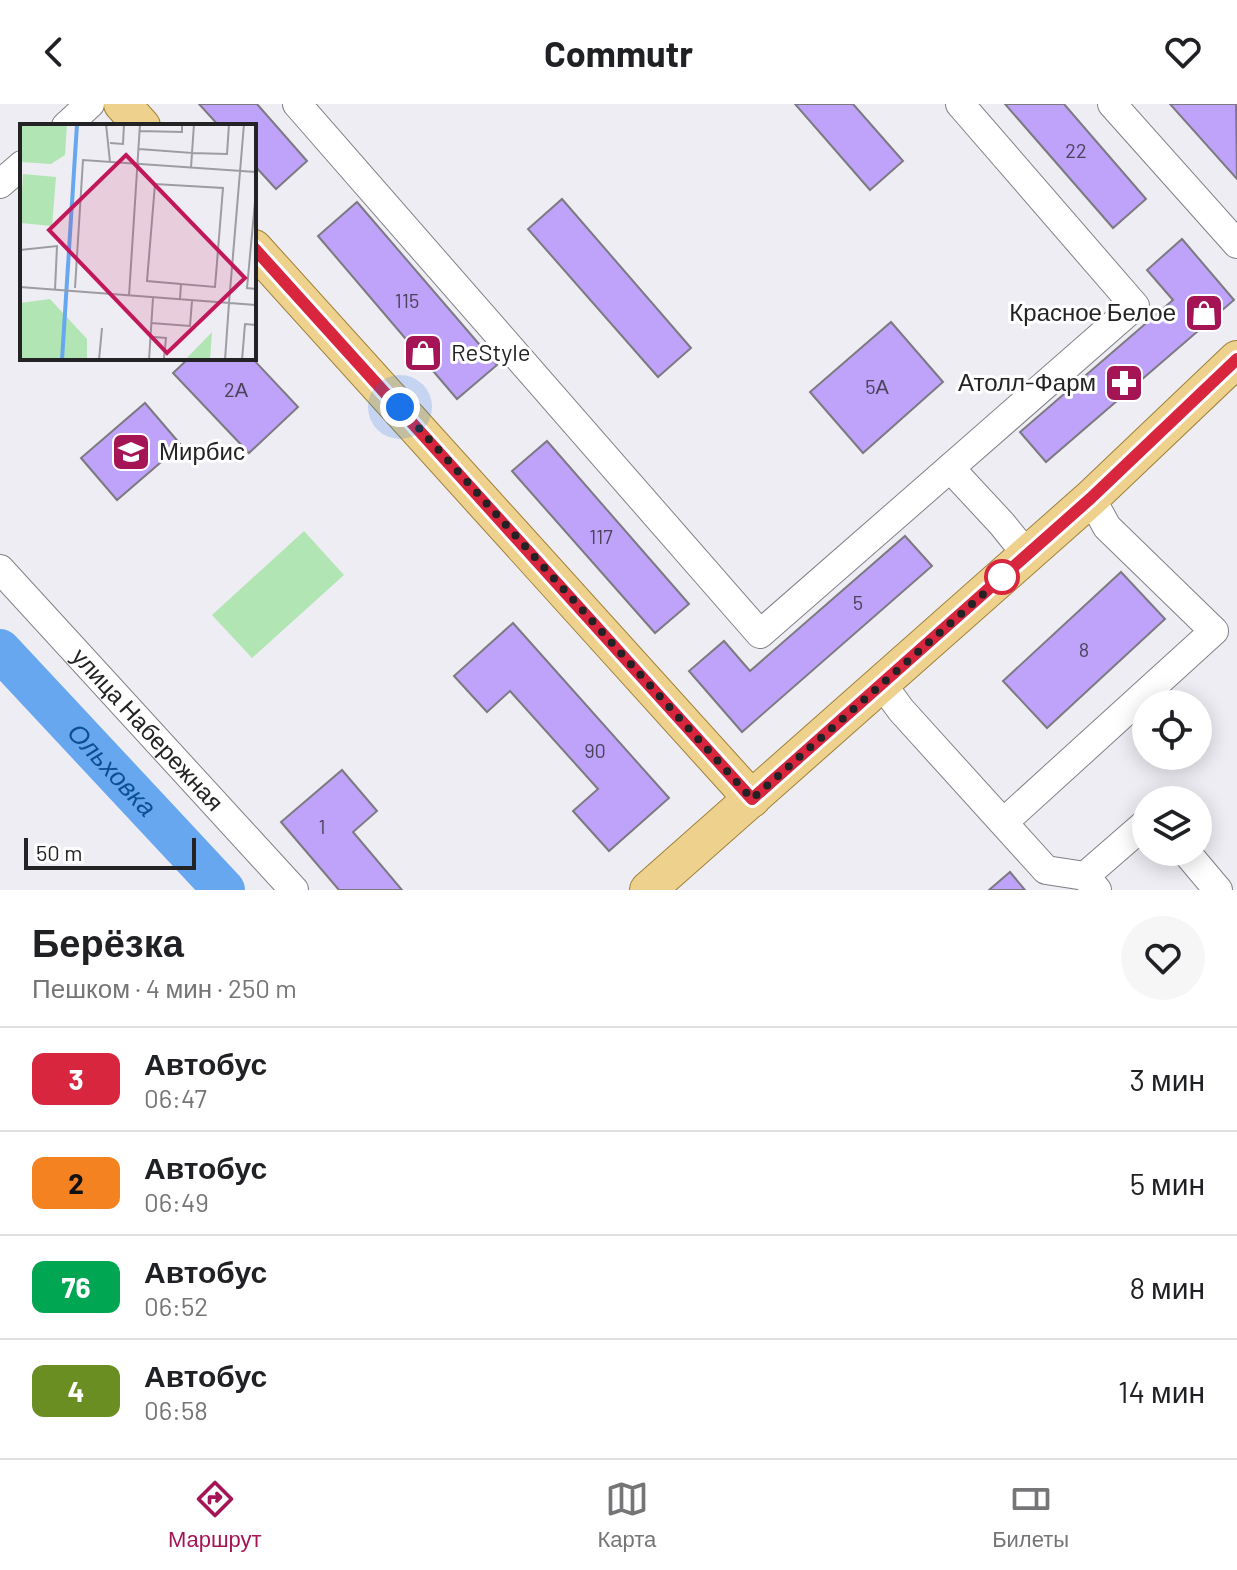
<!DOCTYPE html>
<html lang="ru">
<head>
<meta charset="utf-8">
<style>
  body { margin:0; font-family:Barlow,sans-serif; background:#f6f6f6; color:#202124; height:100vh; display:flex; flex-direction:column; font-size:30px; white-space:nowrap }
  * { box-sizing:border-box; margin:0 }
  p { font-size:26px; color:#757577 }
  .icon { flex:none; width:44px; height:44px; fill:none; stroke:currentColor; stroke-width:2; stroke-linecap:round; stroke-linejoin:round }
  .map { position:relative; height:786px; overflow:hidden }
  .panel { display:flex; flex-direction:column; background:#fff; flex:1 }
  .panel>* { flex:none }
  .badge { padding:0 16px; border-radius:12px; font-size:28px; line-height:52px }
  .fabs { position:absolute; left:1132px; top:586px; display:grid; gap:16px }
  .fabs a { display:grid; place-items:center; width:80px; height:80px; border-radius:50%; background:#fff; box-shadow:0 4px 20px #0003; font-size:40px }
  .scale { position:absolute; left:24px; bottom:20px; width:172px; box-sizing:border-box; padding-left:8px; border:4px solid #232325; border-top:0; font-size:22px; line-height:28px; white-space:nowrap; color:#232325; -webkit-text-stroke:6px #fff; paint-order:stroke }
  .you { position:absolute; width:40px; height:40px; margin:-20px; border:6px solid #fff; border-radius:50%; background:#1a73e8; box-shadow:0 0 0 12px #1a73e833 }
  .map>.badge { position:absolute; translate:-50% -50%; box-shadow:0 0 0 4px #fff }
  .round { display:grid; place-items:center; flex:none; width:84px; height:84px; border-radius:42px; background:#f6f6f6 }
  .headline { display:flex; align-items:center; justify-content:space-between; height:136px; padding:0 32px }
  h1 { font-size:38px; font-weight:700; line-height:60px }
  ul { padding:0; list-style:none }
  li { display:flex; align-items:center; gap:24px; height:104px; padding:0 32px; border-top:2px solid #e0e0e0 }
  li div { flex:1 }
  li b { display:block; font-size:30px }
  li em { font-style:normal }
  li .badge { min-width:88px; font-weight:700; text-align:center }
  header { display:flex; justify-content:space-between; align-items:center; height:104px; padding:0 32px; background:#fff; font-size:36px; font-weight:700 }
  .dock { display:flex; justify-content:space-around; align-items:center; height:112px; border-top:2px solid #e0e0e0; background:#fff; font-size:22px; color:#757577 }
  .dock a { display:grid; justify-items:center; gap:4px }
  .dock .on { color:#a51556 }
  .map>svg:first-child { display:block }
</style>
</head>
<body>
<header><svg class="icon" aria-label="back" viewBox="0 0 24 24"><path d="M15 5l-7 7 7 7"/></svg>Commutr<svg class="icon" aria-label="heart" viewBox="0 0 24 24"><path d="M12 20l-8-8c-3-5 5-10 8-4 3-6 11-1 8 4z"/></svg></header>
<div class="map">
<svg width="1237" height="786" viewBox="0 0 1237 786">
  <rect width="100%" height="100%" fill="#efedf4"/>
  <path fill="#b1e5b3" d="M304 427 344 471 252 554 212 511Z"/>
  <g fill="none" stroke-linecap="round" stroke-linejoin="round">
    <path stroke="#67a7f0" stroke-width="42" id="s1" d="M0 546 224 786"/>
  </g>
  <g fill="#bfa2fa" stroke="#7c7a80" stroke-width="2">
    <path d="M199 0H257L307 57 276 85 254 61V22H219Z"/>
    <path d="M795 0H853L903 57 870 86Z"/>
    <path d="M1005 0H1064L1146 95 1113 124Z"/>
    <path d="M1170 0H1236L1237 75Z"/>
    <path d="M562 95 691 244 658 273 528 125Z"/>
    <path d="M357 98 497 261 457 295 318 132Z"/>
    <path d="M1182 135 1234 196 1046 358 1020 328 1173 196 1147 166Z"/>
    <path d="M891 218 943 278 863 349 810 288Z"/>
    <path d="M189 254H252L298 303 249 349 173 269Z"/>
    <path d="M145 299 181 341 117 396 81 354Z"/>
    <path d="M547 337 689 500 655 529 512 367Z"/>
    <path d="M905 432 932 462 742 628 689 567 724 537 750 567Z"/>
    <path d="M1121 468 1165 515 1047 624 1003 577Z"/>
    <path d="M513 519 669 694 609 747 573 707 598 685 510 587 487 608 454 572Z"/>
    <path d="M342 666 377 707 353 728 402 786H339L281 718Z"/>
    <path d="M1010 768 1025 786H989Z"/>
  </g>
  <g fill="none" stroke-linecap="round" stroke-linejoin="round">
    <g stroke="#828086" stroke-width="30">
      <g id="minor">
        <path d="M297 0 760 530 950 364"/>
        <path d="M960 0 1135 202 950 364 1002 420 1027 451"/>
        <path d="M1112 0 1237 140"/>
        <path d="M66 22 90 0"/>
        <path d="M0 80 22 61"/>
        <path id="s2" d="M0 465 294 786"/>
        <path d="M882 580 901 606 1046 766 1085 772 1097 786"/>
        <path d="M1004 718 1214 527 1107 423 1091 394"/>
        <path d="M1186 748 1218 786"/>
        <path d="M1085 772 1146 719"/>
      </g>
    </g>
    <g stroke="#9e8037" stroke-width="38">
      <g id="major">
        <path d="M122 0 142 22"/>
        <path d="M254 144 752 695"/>
        <path d="M648 786 1091 394 1237 255"/>
      </g>
    </g>
    <use href="#minor" stroke="#fff" stroke-width="28"/>
    <use href="#major" stroke="#edd18d" stroke-width="36"/>
  </g>
  <g fill="none" stroke-linecap="round" stroke-linejoin="round">
    <g stroke="#fff" stroke-width="18">
      <path id="line" d="M254 144 752 695 1091 394 1237 255"/>
    </g>
    <use href="#line" stroke="#d7263d" stroke-width="12"/>
    <path stroke="#232325" stroke-width="8" stroke-dasharray="0 14.4" d="M400 303 752 695 1006 470 1002 473"/>
  </g>
  <defs>
    <g id="shop-square" transform="scale(2)"><rect x="-9" y="-9" width="18" height="18" rx="4" fill="#a51556" stroke="#fff"/><path d="M-5-2.5h2.3a2.7 3.5 0 0 1 5.4 0H5L5.5 6h-11ZM-1.5-2.5h3a1.5 2.3 0 0 0-3 0Z" fill="#fff"/></g>
    <g id="pharmacy-square" transform="scale(2)"><rect x="-9" y="-9" width="18" height="18" rx="4" fill="#a51556" stroke="#fff"/><path d="M-2-6h4v4h4v4h-4v4h-4v-4h-4v-4h4Z" fill="#fff"/></g>
    <g id="university-square" transform="scale(2)"><rect x="-9" y="-9" width="18" height="18" rx="4" fill="#a51556" stroke="#fff"/><path d="M0-5L7-2L0 1L-7-2ZM-4 1L0 2.5L4 1V4Q0 6-4 4Z" fill="#fff"/></g>
  </defs>
  <g fill-rule="evenodd">
    <use href="#shop-square" x="1204" y="209"/>
    <use href="#shop-square" x="423" y="249"/>
    <use href="#pharmacy-square" x="1124" y="279"/>
    <use href="#university-square" x="131" y="348"/>
  </g>
  <circle fill="#fff" stroke="#d7263d" stroke-width="4" cx="1002" cy="473" r="16"/>
  <g text-anchor="middle" stroke-width="6" stroke-linejoin="round" paint-order="stroke">
    <g font-size="20" fill="#4a435a">
      <text x="1076" y="54">22</text>
      <text x="407" y="204">115</text>
      <text x="877" y="290">5А</text>
      <text x="236" y="293">2А</text>
      <text x="601" y="440">117</text>
      <text x="858" y="506">5</text>
      <text x="1084" y="553">8</text>
      <text x="595" y="654">90</text>
      <text x="322" y="730">1</text>
    </g>
    <g font-size="24" fill="#232325" stroke="#fff" text-anchor="end">
      <text x="1176" y="217">Красное Белое</text>
      <text x="451" y="257" text-anchor="start">ReStyle</text>
      <text x="1096" y="287">Атолл-Фарм</text>
      <text x="159" y="356" text-anchor="start">Мирбис</text>
    </g>
    <g font-size="24" fill="#232325" stroke="#fff">
      <text dy="8" stroke="none"><textPath href="#s2" startOffset="218">улица Набережная</textPath></text>
    </g>
    <g font-size="26" font-style="italic" fill="#0a5092" stroke="#fff">
      <text dy="9" stroke="none"><textPath href="#s1" startOffset="164">Ольховка</textPath></text>
    </g>
  </g>
  <g transform="translate(20 20)">
    <rect width="236" height="236" fill="#efedf4"/>
    <path d="M0 0H47L45 31 31 40 0 38ZM3 50 36 53 32 102 0 99ZM30 175 67 215V236H0V179ZM192 208 190 236H165Z" fill="#b1e5b3"/>
    <path fill="none" stroke="#67a7f0" stroke-width="4" d="M42 236 57 0"/>
    <path fill="none" stroke="#9d9ca1" stroke-width="2" d="M86 0 90 38M119 7 162 8V0M90 19 103 20 104 0M119 25 172 29 174 0M171 44 172 29 207 30 209 0M236 67 227 164 236 165M0 126 37 122 35 166M0 163 236 181M55 164 63 36 236 48M109 172 120 0M160 175 161 160 195 163 203 64 135 60 127 157 161 160M209 179 224 0M131 199 170 202 172 177M134 213 146 214 144 234M79 236 82 204M129 236 133 174M205 236 209 179M222 236 225 200 236 201"/>
    <path fill="#c2185b" fill-opacity="0.15" stroke="#c2185b" stroke-width="4" d="M106 31 225 154 147 229 29 106Z"/>
    <rect width="236" height="236" fill="none" stroke="#232325" stroke-width="4"/>
  </g>
</svg>
<div class="fabs">
<a><svg class="icon" aria-label="locate" viewBox="0 0 24 24"><circle cx="12" cy="12" r="6"/><path d="M12 2v4M12 18v4M2 12h4M18 12h4"/></svg></a>
<a><svg class="icon" aria-label="layers" viewBox="0 0 24 24"><path d="M12 4l9 5-9 5-9-5zM3 14l9 5 9-5"/></svg></a>
</div>
<div class="scale">50 m</div>
<div class="you" style="left:400px;top:303px"></div>
</div>
<section class="panel">
<div class="headline"><div><h1>Берёзка</h1><p>Пешком · 4 мин · 250 m</p></div><a class="round"><svg class="icon" aria-label="heart" viewBox="0 0 24 24"><path d="M12 20l-8-8c-3-5 5-10 8-4 3-6 11-1 8 4z"/></svg></a></div>
<ul>
<li><span class="badge" style="background:#d7263d;color:#fff">3</span><div><b>Автобус</b><p>06:47</p></div><em>3 мин</em></li>
<li><span class="badge" style="background:#f58220;color:#111">2</span><div><b>Автобус</b><p>06:49</p></div><em>5 мин</em></li>
<li><span class="badge" style="background:#00a651;color:#fff">76</span><div><b>Автобус</b><p>06:52</p></div><em>8 мин</em></li>
<li><span class="badge" style="background:#6b8e23;color:#fff">4</span><div><b>Автобус</b><p>06:58</p></div><em>14 мин</em></li>
</ul>
</section>
<nav class="dock">
<a class="on"><svg class="icon" aria-label="directions" viewBox="0 0 24 24"><path d="M12 3l9 9-9 9-9-9zM9 14v-3h6M13 9l2 2-2 2"/></svg>Маршрут</a>
<a><svg class="icon" aria-label="map" viewBox="0 0 24 24"><path d="M3 6l6-2 6 2 6-2v14l-6 2-6-2-6 2zM9 4v14M15 6v14"/></svg>Карта</a>
<a><svg class="icon" aria-label="tickets" viewBox="0 0 24 24"><path d="M3 7h18v10H3zM15 7v10"/></svg>Билеты</a>
</nav>
</body>
</html>
